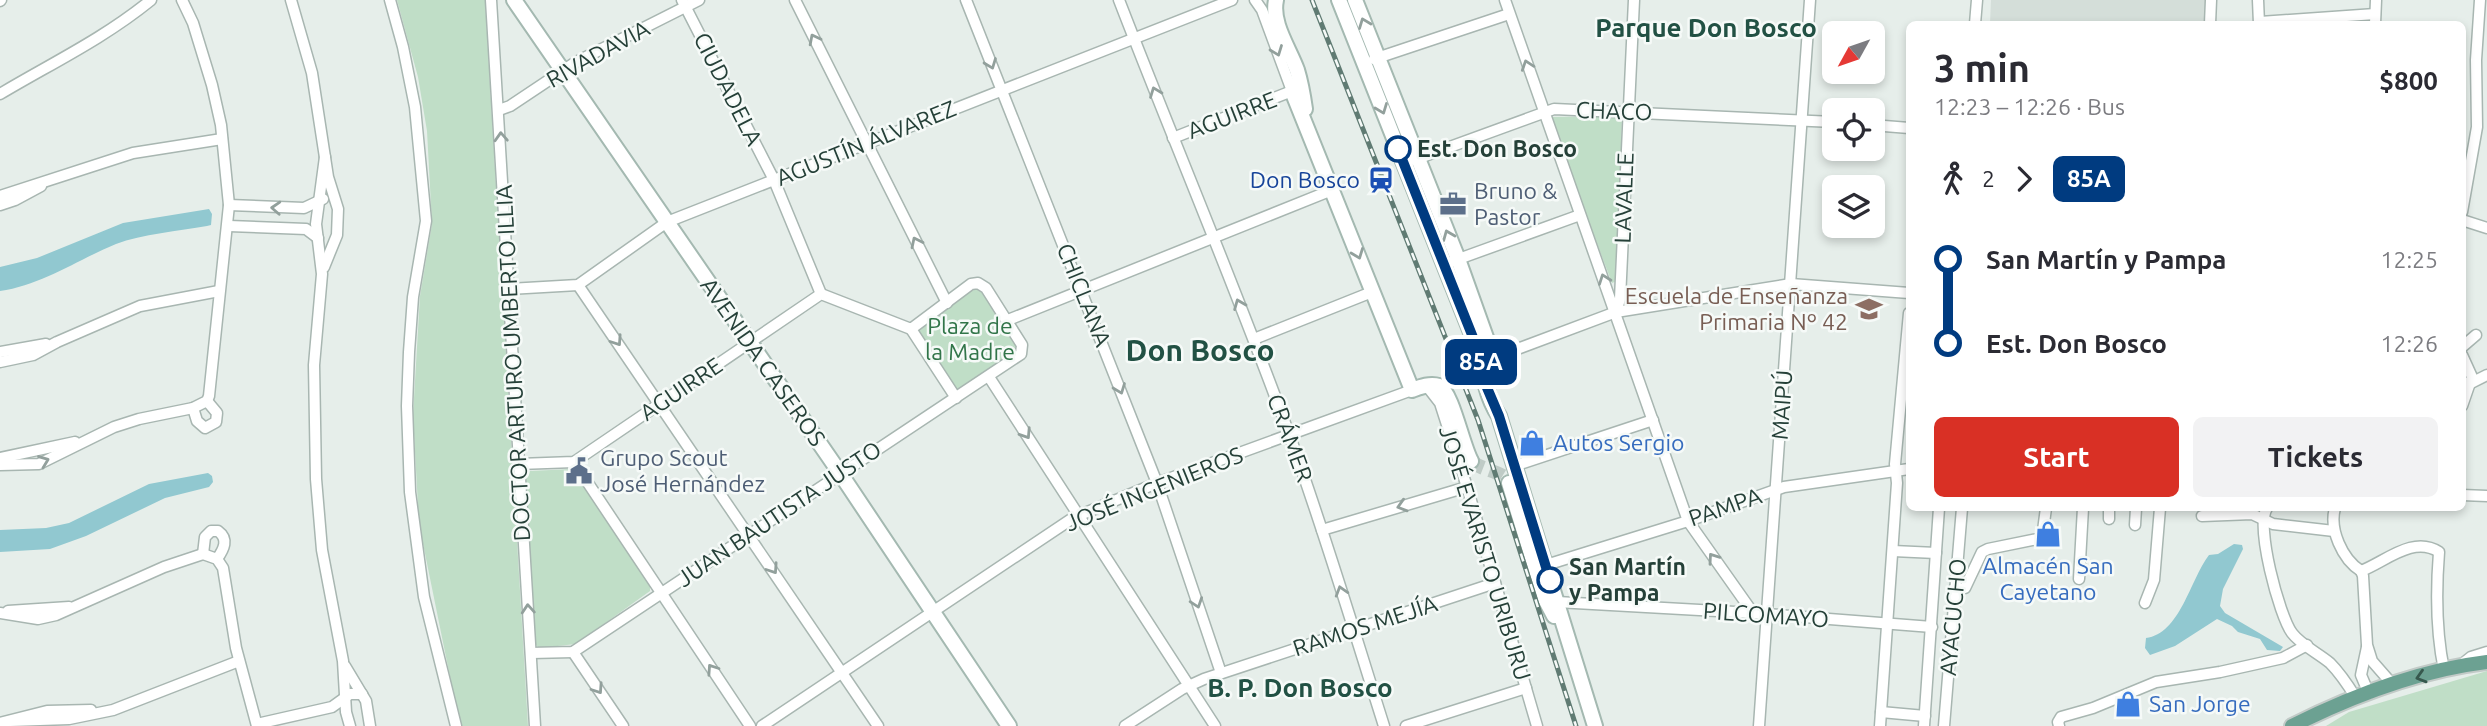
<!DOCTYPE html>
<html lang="en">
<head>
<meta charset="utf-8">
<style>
  body { margin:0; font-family:Ubuntu,sans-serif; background:#f2f2f3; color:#2b2b33; height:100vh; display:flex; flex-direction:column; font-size:26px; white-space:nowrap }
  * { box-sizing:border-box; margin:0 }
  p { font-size:23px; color:#7c7c81 }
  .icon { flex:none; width:38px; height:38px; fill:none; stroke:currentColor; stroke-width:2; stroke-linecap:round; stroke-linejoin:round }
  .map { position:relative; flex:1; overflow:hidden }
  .sheet { position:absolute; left:1906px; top:21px; width:560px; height:490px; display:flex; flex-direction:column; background:#fff; border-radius:10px; box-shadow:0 4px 10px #0003 }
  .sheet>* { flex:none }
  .badge { padding:0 14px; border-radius:10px; font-size:24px; line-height:46px }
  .needle { width:46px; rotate:230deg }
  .fabs { position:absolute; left:1822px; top:21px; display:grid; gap:14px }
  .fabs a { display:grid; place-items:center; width:63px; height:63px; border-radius:10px; background:#fff; box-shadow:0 4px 10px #0003; font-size:35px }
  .map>.badge { position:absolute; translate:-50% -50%; box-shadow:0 0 0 4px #fff }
  .legs { display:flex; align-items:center; gap:10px; height:77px; padding:0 28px; font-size:23px }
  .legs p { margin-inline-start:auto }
  .headline { display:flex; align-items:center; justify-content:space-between; height:119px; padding:0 28px }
  h1 { font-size:38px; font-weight:700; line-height:52px }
  .cta { display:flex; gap:14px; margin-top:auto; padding:14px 28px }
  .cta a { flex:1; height:80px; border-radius:10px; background:#d93025; color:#fff; font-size:28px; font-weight:700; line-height:80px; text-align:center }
  .cta a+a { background:#f2f2f3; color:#2b2b33 }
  ul { padding:0 28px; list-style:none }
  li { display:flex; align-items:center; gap:24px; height:84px; font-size:26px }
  li i { display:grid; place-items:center; width:10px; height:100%; margin:0 9px; background:currentColor }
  li i::after { content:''; width:18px; height:18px; margin:-9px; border:5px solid; border-radius:50%; background:#fff }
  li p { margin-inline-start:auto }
  li:first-child i { background:linear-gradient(#0000 50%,currentColor 0) }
  li:last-child i { background:linear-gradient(currentColor 50%,#0000 0) }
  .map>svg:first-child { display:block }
</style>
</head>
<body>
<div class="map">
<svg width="2487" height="726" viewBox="0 0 2487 726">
  <rect width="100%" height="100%" fill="#e6eeea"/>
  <path fill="#d4ded9" d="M1991 0H2206L2204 24H1990Z"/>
  <g fill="#c0dec7">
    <path d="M397 0H485L528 726H460L419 524 413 415 420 296 432 224 427 131 418 77Z"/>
    <path d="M1622 116 1617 281 1612 283 1549 117Z"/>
    <path d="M978 283 1023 350 956 398 911 329Z"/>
    <path d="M572 469 650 586V591L576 644 539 648 533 642 524 476 530 471Z"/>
    <path d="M2487 671V726H2326L2349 712Z"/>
  </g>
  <g fill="#91c8d0">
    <path d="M209 209 212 214 211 225 207 226C179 231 142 234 116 244 77 260 42 285 0 291V267L37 258 123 223Z"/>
    <path d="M208 473 212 476 213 482 209 487 165 498 86 536 50 549 0 552V530L46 528 69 523 149 484Z"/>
    <path d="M2234 544 2242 545 2243 549 2223 589 2220 606 2225 613 2283 647 2280 651 2267 650 2260 639 2238 632 2232 626 2217 619 2175 646 2150 655 2145 648 2146 638C2180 634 2190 580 2209 555L2218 554Z"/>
  </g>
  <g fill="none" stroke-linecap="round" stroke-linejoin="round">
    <path stroke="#bfcbc6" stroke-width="14" stroke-dasharray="14 7" stroke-linecap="butt" d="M1471 461C1483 471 1499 470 1509 481"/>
    <g stroke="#a8b6b1" stroke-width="13">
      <g id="street">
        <path d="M291 0 312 73 328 177 338 209 337 235 324 267"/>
        <path d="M390 0 403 47 415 107 426 221 413 297 409 352 407 406 410 492 424 597 456 726"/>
        <path d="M491 0 535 726"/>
        <path d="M682 0 774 180 821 294"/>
        <path d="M795 0 947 303"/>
        <path d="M966 0 1157 483 1221 673"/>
        <path d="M1119 0C1175 145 1236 288 1289 434 1324 530 1353 628 1384 726"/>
        <path d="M1505 0 1688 521 1753 613"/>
        <path d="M2258 0 2259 24"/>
        <path d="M0 1 1 0"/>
        <path d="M2260 22 2375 14"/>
        <path d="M1975 24 1977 0"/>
        <path d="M2210 24 2211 0"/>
        <path d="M2375 24 2376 0"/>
        <path d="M1374 59 1509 14"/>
        <path d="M0 94C52 63 103 39 151 0"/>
        <path d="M499 110 510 106 576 62 699 0"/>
        <path d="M1872 125 1909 128"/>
        <path d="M1173 138 1292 91 1262 10 1255 0"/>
        <path d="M325 157 316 224 322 274 314 365 316 479 322 550 343 661 346 712 350 726"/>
        <path d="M1414 160 1554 109 1834 122"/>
        <path d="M0 196 133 153 222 139"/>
        <path d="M0 205 15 200 41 186"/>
        <path d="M229 205 304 208 323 199"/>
        <path d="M2462 212 2477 127 2476 60 2480 0"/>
        <path d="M2462 220 2487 228"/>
        <path d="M229 226 306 229 318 238"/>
        <path d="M1453 261 1580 215"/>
        <path d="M578 285 878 726"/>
        <path d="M509 289 578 285 667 222 1232 0"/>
        <path d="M1616 312 1620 299 1634 0"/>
        <path d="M1008 320 1332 190"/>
        <path d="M911 329 956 398"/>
        <path d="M1254 339 1372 292"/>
        <path d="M2462 347 2476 335"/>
        <path d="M0 352 46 344"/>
        <path d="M2462 355 2472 377 2462 406"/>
        <path d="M1488 360 1616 312 1791 284 1909 293"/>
        <path d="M0 362 33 355 57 342 140 306 219 291"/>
        <path d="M989 377 1215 726"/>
        <path d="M2462 383H2471L2487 375"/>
        <path d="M1426 385 1440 403 1467 487 1537 726"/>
        <path d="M193 408 197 421 205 428 216 422 217 413 207 401"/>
        <path d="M0 458 75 442"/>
        <path d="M574 462 750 726"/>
        <path d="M519 464 574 462 821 294 911 329 971 284 978 283 986 288 1022 345 1021 354 573 652 531 653"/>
        <path d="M0 465 39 464 114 427 139 419 193 408 207 401 209 396 229 205 221 125 212 85 193 23 182 0"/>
        <path d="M1514 466 1653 420"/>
        <path d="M2462 495 2487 496"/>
        <path d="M2267 508C2255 525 2279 615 2292 633 2301 645 2318 653 2330 663 2341 674 2348 685 2356 698"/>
        <path d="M2335 508C2329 529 2342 559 2361 571 2385 562 2413 535 2439 552 2436 590 2436 632 2444 670"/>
        <path d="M2202 516 2252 514 2273 524 2334 531"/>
        <path d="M2109 519V508"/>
        <path d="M2135 525 2136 508"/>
        <path d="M1322 530 1467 487"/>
        <path d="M1893 551 1936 553"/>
        <path d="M203 554 205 537 211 531H218C229 539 224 549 217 559"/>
        <path d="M1546 565 1688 521 1784 487 1909 469"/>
        <path d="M2361 571 2363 576 2367 645 2372 661 2393 685"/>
        <path d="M2079 579 2083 508"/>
        <path d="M1954 589 1965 588 1982 552 1988 549 2042 538 2046 508"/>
        <path d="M1557 602 1753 613 1932 627"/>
        <path d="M2145 603 2154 580 2160 508"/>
        <path d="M8 611 69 607"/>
        <path d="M0 613 38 619 56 615 164 567 203 554 217 559 223 568 236 648 257 726"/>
        <path d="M2367 647 2361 675 2369 694"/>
        <path d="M573 652 623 726"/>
        <path d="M2461 665 2471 657 2487 652"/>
        <path d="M345 666 366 701 370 726"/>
        <path d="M1881 712 1925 716"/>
        <path d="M10 721 69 719 113 710 239 661"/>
        <path d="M0 723 47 711 91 710"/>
        <path d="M257 724 332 707 350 694H362"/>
        <path d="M762 726 1073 518 1157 483 1412 390"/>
        <path d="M1125 726 1182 689 1204 679 1495 583"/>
        <path d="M1406 726 1526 688"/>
        <path d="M1759 726 1810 0"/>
        <path d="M1880 726 1897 483 1895 464 1909 313"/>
        <path d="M1924 726 1939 508"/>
        <path d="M1944 726 1962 508"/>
        <path d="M2059 726 2058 722 2061 717 2093 708 2156 682 2220 672 2283 658 2307 645"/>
      </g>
    </g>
    <g stroke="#a4b9b1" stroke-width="18">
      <g id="secondary">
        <path d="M514 0 840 473 1009 726"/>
        <path d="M1276 0C1271 23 1289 48 1297 70 1301 83 1303 95 1305 109"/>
        <path d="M1339 0 1480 355C1483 376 1487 398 1499 416L1595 726"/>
        <path d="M1355 0 1458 259 1488 343 1489 371"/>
        <path d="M1292 91 1412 390C1420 387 1430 383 1439 386 1452 392 1462 445 1471 461"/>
        <path d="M1509 483 1545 599 1554 616"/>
      </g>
    </g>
    <g stroke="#c2cac7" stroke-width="18">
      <path id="primary" d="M2292 726C2352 696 2420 670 2487 662"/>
    </g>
    <use href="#street" stroke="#fff" stroke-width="10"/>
    <use href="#secondary" stroke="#fff" stroke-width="14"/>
    <use href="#primary" stroke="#6ca192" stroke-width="14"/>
    <g stroke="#607b73" stroke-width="5">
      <path id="rail" d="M1312 0 1478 420 1576 726"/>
    </g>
    <use href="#rail" stroke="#f6faf8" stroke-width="2.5" stroke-dasharray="8" stroke-linecap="butt"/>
  </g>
  <defs><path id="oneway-chevron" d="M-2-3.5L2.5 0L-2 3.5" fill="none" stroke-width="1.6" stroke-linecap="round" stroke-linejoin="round" transform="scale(1.75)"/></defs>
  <g stroke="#92a09c">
    <use href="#oneway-chevron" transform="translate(1364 23) rotate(-111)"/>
    <use href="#oneway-chevron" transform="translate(814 39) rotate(-117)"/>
    <use href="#oneway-chevron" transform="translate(1277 51) rotate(69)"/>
    <use href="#oneway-chevron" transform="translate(991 64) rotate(69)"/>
    <use href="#oneway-chevron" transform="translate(1527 65) rotate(-109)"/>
    <use href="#oneway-chevron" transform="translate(1155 92) rotate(-111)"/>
    <use href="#oneway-chevron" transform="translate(1382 109) rotate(69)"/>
    <use href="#oneway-chevron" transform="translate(501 137) rotate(-93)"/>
    <use href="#oneway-chevron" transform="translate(276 208) rotate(-177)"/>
    <use href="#oneway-chevron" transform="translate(1448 235) rotate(-112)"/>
    <use href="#oneway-chevron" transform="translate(916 242) rotate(-116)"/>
    <use href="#oneway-chevron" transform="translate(1358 254) rotate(69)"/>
    <use href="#oneway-chevron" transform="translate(1604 279) rotate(-110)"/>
    <use href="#oneway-chevron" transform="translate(1239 304) rotate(-112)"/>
    <use href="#oneway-chevron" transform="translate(617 341) rotate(56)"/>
    <use href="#oneway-chevron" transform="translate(1120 389) rotate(69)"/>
    <use href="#oneway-chevron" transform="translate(1026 434) rotate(57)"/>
    <use href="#oneway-chevron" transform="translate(44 461) rotate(-21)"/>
    <use href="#oneway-chevron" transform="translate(1402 506) rotate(163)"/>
    <use href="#oneway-chevron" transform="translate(1713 558) rotate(-125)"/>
    <use href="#oneway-chevron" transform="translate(773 569) rotate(56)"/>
    <use href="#oneway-chevron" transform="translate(1341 591) rotate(-107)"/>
    <use href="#oneway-chevron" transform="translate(1197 603) rotate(71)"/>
    <use href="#oneway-chevron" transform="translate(528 609) rotate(-94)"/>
    <use href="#oneway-chevron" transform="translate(712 669) rotate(-124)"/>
    <use href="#oneway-chevron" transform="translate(598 689) rotate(56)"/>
  </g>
  <use stroke="#37584e" href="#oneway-chevron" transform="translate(2421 677) rotate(163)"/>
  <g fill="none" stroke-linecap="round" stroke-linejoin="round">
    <g stroke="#fff" stroke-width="16">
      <path id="line-1" d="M1398 149 1480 355 1485 383 1499 416 1550 580"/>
    </g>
    <use href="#line-1" stroke="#003b80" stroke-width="10"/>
  </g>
  <defs>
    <g id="station-bare" transform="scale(2.1)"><path d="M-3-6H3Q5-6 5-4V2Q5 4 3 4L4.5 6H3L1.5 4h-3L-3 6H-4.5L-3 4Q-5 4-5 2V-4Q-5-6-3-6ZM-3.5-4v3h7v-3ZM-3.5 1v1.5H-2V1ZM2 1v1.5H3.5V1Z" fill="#1a4fb4" stroke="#f6faf8" stroke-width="2.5" paint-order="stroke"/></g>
    <g id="office-bare" transform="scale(2.1)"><path d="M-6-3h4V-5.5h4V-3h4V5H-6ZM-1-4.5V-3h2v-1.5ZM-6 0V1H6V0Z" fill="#5c6f8a" stroke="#f6faf8" stroke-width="2.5" paint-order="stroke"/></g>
    <g id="school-bare" transform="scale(2.1)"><path d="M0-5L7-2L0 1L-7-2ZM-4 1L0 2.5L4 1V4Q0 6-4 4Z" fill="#8d6e63" stroke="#f6faf8" stroke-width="2.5" paint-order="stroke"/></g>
    <g id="shop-bare" transform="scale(2.1)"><path d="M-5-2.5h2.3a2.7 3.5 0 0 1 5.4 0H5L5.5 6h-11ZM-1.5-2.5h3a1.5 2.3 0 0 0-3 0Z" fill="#3f7fe0" stroke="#f6faf8" stroke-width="2.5" paint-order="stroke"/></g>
    <g id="civic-bare" transform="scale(2.1)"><path d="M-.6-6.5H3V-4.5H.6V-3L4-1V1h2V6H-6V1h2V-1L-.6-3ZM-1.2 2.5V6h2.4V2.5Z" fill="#5c6f8a" stroke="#f6faf8" stroke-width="2.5" paint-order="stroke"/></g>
  </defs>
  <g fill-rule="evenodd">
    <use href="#station-bare" x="1381" y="180"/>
    <use href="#office-bare" x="1453" y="204"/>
    <use href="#school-bare" x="1869" y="309"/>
    <use href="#shop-bare" x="1532" y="443"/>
    <use href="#civic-bare" x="579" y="471"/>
    <use href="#shop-bare" x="2048" y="534"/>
    <use href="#shop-bare" x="2128" y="704"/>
  </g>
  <g fill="#fff" stroke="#003b80" stroke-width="3.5">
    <circle cx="1398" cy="149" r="12"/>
    <circle cx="1550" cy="580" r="12"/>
  </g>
  <g text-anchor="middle" stroke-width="5" stroke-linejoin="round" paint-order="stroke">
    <g font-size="23" fill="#254038" stroke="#f6faf8">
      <text transform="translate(598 54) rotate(-29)" y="8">RIVADAVIA</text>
      <text transform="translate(728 89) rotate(63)" y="8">CIUDADELA</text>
      <text transform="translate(1614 111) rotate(2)" y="8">CHACO</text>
      <text transform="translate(1232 115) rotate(-21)" y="8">AGUIRRE</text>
      <text transform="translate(866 143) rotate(-22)" y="8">AGUSTÍN ÁLVAREZ</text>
      <text transform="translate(1624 198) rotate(-88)" y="8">LAVALLE</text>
      <text transform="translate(1084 295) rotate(68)" y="8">CHICLANA</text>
      <text transform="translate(763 362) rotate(55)" y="8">AVENIDA CASEROS</text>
      <text transform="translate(513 363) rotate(-93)" y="8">DOCTOR ARTURO UMBERTO ILLIA</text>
      <text transform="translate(681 389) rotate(-34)" y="8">AGUIRRE</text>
      <text transform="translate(1782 405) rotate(-86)" y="8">MAIPÚ</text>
      <text transform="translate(1290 438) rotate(70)" y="8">CRÁMER</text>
      <text transform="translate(1154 489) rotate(-22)" y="8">JOSÉ INGENIEROS</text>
      <text transform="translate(1725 507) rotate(-19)" y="8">PAMPA</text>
      <text transform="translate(779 514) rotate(-34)" y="8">JUAN BAUTISTA JUSTO</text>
      <text transform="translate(1485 553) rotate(73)" y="8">JOSÉ EVARISTO URIBURU</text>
      <text transform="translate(1766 615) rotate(4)" y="8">PILCOMAYO</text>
      <text transform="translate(1953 617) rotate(-85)" y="8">AYACUCHO</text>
      <text transform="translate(1365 626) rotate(-18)" y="8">RAMOS MEJÍA</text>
    </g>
    <g font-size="23" font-weight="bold" fill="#254038" stroke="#f6faf8" text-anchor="start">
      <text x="1417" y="157">Est. Don Bosco</text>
      <text x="1569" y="575">San Martín<tspan x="1569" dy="26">y Pampa</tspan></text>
    </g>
    <g font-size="23" fill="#164399" stroke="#f6faf8" text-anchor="end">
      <text x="1360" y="188">Don Bosco</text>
    </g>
    <g font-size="23" fill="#4e5e75" stroke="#f6faf8" text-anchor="start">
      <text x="1474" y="199">Bruno &amp;<tspan x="1474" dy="26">Pastor</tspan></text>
      <text x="600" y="466">Grupo Scout<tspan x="600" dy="26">José Hernández</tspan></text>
    </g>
    <g font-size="23" fill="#785e54" stroke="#f6faf8" text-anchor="end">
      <text x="1848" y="304">Escuela de Enseñanza<tspan x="1848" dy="26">Primaria Nº 42</tspan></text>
    </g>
    <g font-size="23" fill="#317549" stroke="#f6faf8">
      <text x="970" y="334">Plaza de<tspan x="970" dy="26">la Madre</tspan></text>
    </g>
    <g font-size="23" fill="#366cbe" stroke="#f6faf8" text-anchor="start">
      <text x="1553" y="451">Autos Sergio</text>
      <text x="2048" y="574" text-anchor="middle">Almacén San<tspan x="2048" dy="26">Cayetano</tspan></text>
      <text x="2149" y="712">San Jorge</text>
    </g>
    <g font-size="26" font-weight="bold" fill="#225144" stroke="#f6faf8">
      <text x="1706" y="37">Parque Don Bosco</text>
      <text x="1300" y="697">B. P. Don Bosco</text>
    </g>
    <g font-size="30" font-weight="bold" fill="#225144" stroke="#f6faf8">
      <text x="1200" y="361">Don Bosco</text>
    </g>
  </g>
</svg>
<div class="fabs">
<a><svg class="needle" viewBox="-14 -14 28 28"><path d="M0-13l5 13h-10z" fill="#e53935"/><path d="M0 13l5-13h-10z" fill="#7c7c81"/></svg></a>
<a><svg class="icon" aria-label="locate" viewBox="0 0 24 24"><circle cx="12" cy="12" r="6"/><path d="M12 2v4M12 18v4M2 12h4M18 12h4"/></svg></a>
<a><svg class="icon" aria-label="layers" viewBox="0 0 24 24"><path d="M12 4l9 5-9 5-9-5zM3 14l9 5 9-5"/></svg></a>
</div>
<b class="badge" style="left:1481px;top:362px;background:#003b80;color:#fff">85A</b>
<section class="sheet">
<div class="headline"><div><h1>3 min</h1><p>12:23 – 12:26 · Bus</p></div><b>$800</b></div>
<div class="legs"><svg class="icon" aria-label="walk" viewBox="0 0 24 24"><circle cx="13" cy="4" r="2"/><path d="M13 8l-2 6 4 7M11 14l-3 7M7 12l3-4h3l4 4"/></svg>2<svg class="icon" aria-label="forward" viewBox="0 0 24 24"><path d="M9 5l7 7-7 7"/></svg><b class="badge" style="background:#003b80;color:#fff">85A</b></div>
<ul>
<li><i style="color:#003b80"></i><b>San Martín y Pampa</b><p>12:25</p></li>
<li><i style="color:#003b80"></i><b>Est. Don Bosco</b><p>12:26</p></li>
</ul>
<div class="cta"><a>Start</a><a>Tickets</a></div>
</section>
</div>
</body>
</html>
